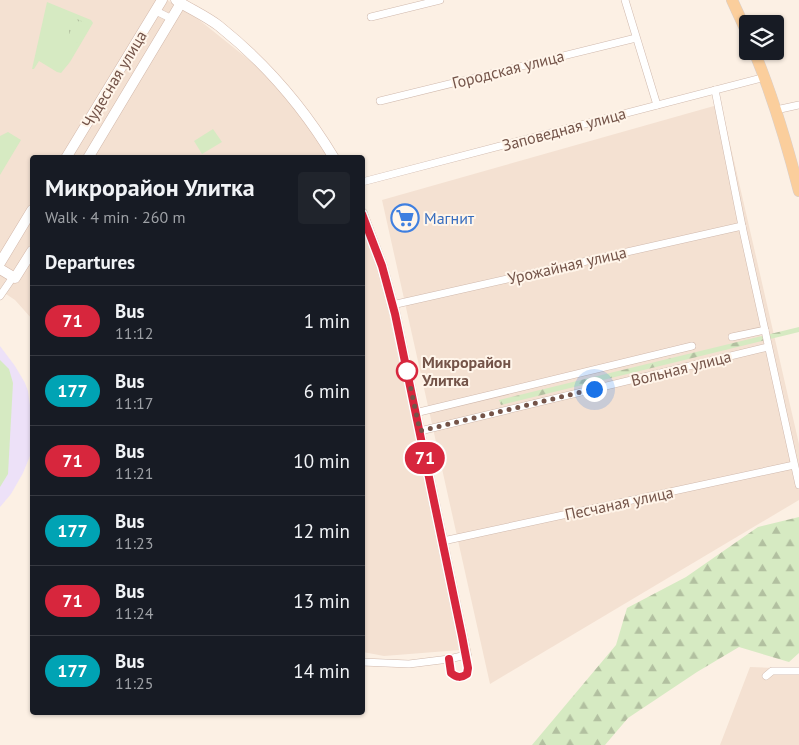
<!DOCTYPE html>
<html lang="en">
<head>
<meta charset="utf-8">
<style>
  body { margin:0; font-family:"PT Sans",sans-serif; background:#20242c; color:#f1f3f6; height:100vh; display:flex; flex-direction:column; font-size:19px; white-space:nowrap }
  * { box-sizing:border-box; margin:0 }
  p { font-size:16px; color:#9ea1a6 }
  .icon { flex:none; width:28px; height:28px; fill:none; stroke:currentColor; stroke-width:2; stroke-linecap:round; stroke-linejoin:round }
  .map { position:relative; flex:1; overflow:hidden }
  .details { position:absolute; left:30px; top:155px; width:335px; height:560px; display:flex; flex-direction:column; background:#171b24; border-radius:5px; box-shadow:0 1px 4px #0004 }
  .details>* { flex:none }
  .badge { padding:0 10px; border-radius:16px; font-size:18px; line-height:32px }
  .controls { position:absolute; left:739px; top:15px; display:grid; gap:10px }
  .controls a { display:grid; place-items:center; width:45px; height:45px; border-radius:5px; background:#171b24; box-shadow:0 1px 4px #0004; font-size:25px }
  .you { position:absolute; width:25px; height:25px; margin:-12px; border:4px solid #fff; border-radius:50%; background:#1a73e8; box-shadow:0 0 0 8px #1a73e833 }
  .map>.badge { position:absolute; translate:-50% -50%; box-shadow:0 0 0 2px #fff }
  h2 { padding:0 15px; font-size:19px; line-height:45px }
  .round { display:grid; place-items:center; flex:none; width:52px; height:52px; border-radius:5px; background:#20242c }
  .summary { display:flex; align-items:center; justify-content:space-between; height:85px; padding:0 15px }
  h1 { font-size:24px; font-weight:700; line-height:38px }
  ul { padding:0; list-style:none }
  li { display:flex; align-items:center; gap:15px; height:70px; padding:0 15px; border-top:1px solid #363941 }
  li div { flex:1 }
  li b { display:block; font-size:19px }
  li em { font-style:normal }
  li .badge { min-width:55px; font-weight:700; text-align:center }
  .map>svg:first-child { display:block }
</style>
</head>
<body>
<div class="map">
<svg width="799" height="745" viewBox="0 0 799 745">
  <defs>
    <pattern id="forest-firs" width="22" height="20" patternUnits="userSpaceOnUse" patternTransform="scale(1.25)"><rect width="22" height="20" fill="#d6eac2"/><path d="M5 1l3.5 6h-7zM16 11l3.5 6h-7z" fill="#b2c0a0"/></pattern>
    <pattern id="park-tufts" width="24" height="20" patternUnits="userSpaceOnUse" patternTransform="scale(1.25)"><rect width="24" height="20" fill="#d6eac2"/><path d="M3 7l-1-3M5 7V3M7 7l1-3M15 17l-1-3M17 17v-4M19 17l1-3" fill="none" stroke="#b2c0a0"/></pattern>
  </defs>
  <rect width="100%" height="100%" fill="#fcf0e4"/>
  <g fill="#f4e1d2">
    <path d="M0 0H167L198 19 253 63 292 104 330 157 32 158V319L15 300 0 290Z"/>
    <path d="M721 104 799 444V500L490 684 382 200Z"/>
    <path d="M362 224 377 257 460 650 384 656 363 652Z"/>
    <path d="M750 667 799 669V745H720Z"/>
  </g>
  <path fill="#ede1f8" d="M0 346 15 366 25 383 28 391 32 420V451L23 473 11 494 0 507Z"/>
  <g fill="#d6eac2">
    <path d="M47 2 91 20 93 23 70 62 61 73 57 72 39 61 34 69H32Z"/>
    <path d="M213 129 222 142 202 154 194 141Z"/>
    <path d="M8 132 21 140 0 175V136Z"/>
    <path d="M0 360 9 369 13 383 8 474 0 487Z"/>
  </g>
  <g fill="url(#forest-firs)">
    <path d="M799 327V332L501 405 499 400Z"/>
    <path d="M799 517V653L789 662 739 647 697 672 628 718 605 745H532L616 645 627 608 686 577 758 527Z"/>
  </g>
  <path fill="url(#park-tufts)" d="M63 13 84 22 87 25 72 51 69 48C69 37 72 24 61 17Z"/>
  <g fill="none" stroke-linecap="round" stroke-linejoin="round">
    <g stroke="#d0b9ad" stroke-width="8">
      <g id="street">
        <path d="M625 0 657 105"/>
        <path d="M156 11 172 19"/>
        <path d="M371 17 440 0"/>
        <path d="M715 90 742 226 799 485"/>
        <path d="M380 101 636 38"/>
        <path d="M776 110 799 105"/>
        <path d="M362 182 765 77"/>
        <path d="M0 296 13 277"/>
        <path d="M392 305 742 226"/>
        <path d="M732 337 765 330"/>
        <path d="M415 413 692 346"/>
        <path d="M420 431 768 347"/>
        <path d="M443 541 794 465"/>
        <path d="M362 662 409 664 449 659 466 655 468 668 467 674C461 678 457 678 451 673L449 659"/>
        <path d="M766 676 772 671H799"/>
      </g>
    </g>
    <g stroke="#d3b8aa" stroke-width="11">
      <g id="secondary">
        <path d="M176 0C190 9 206 16 219 26 264 62 304 108 334 158"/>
        <path d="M66 158 162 0"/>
        <path d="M88 158 181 3"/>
        <path d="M362 213 382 266 395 314 466 655"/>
        <path d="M0 263 32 210"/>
        <path d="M0 269 15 278 32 251"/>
      </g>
    </g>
    <g stroke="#d8cfcc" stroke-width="12">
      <g id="primary">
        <path d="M732 0 748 35"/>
        <path d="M754 51C773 97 787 144 799 191"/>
      </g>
    </g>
    <use href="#street" stroke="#fff" stroke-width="7"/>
    <use href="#secondary" stroke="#fff" stroke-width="10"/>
    <use href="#primary" stroke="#fbce9c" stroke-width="11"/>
  </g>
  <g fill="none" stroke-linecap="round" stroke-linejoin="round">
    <g stroke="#fff" stroke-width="11">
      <path id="line" d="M362 214 382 266 395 314 462 636 468 668 467 674C461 678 457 678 451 673L449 659"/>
    </g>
    <use href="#line" stroke="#d7263d" stroke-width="8"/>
    <path stroke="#745449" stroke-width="5" stroke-dasharray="0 9" d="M407 371 420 431 594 389"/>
  </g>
  <defs>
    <g id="supermarket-ring" transform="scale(1.4375)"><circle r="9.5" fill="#fff5ea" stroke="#3f7fe0" stroke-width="1.5"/><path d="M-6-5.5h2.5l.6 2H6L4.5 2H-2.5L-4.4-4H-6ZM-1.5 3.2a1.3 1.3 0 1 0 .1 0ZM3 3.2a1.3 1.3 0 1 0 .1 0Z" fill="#3f7fe0"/></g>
  </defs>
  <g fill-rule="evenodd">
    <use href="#supermarket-ring" x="405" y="218"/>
  </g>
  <circle fill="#fff" stroke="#d7263d" stroke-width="2.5" cx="407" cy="371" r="10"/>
  <g text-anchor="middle" stroke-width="4" stroke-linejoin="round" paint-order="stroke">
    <g font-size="16" fill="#745449" stroke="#fff5ea">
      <text transform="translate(508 69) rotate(-14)" y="6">Городская улица</text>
      <text transform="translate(114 79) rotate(-59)" y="6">Чудесная улица</text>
      <text transform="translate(564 129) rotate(-15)" y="6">Заповедная улица</text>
      <text transform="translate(567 265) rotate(-13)" y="6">Урожайная улица</text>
      <text transform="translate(681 368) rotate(-14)" y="6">Вольная улица</text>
      <text transform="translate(619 503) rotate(-12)" y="6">Песчаная улица</text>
    </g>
    <g font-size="16" fill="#366cbe" stroke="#fff5ea" text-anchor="start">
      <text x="424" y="224">Магнит</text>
    </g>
    <g font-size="16" font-weight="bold" fill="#745449" stroke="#fff5ea" text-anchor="start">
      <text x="422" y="368">Микрорайон<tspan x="422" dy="18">Улитка</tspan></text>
    </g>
  </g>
</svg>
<div class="controls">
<a><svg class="icon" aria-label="layers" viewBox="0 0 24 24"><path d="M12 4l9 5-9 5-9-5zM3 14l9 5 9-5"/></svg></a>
</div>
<div class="you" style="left:594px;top:389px"></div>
<b class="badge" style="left:425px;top:458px;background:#d7263d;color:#fff">71</b>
<section class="details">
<div class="summary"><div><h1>Микрорайон Улитка</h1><p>Walk · 4 min · 260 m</p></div><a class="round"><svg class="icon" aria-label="heart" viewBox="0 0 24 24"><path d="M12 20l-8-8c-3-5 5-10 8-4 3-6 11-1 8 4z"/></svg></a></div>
<h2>Departures</h2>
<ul>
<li><span class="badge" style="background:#d7263d;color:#fff">71</span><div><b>Bus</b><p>11:12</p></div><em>1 min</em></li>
<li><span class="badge" style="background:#00a3b4;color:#fff">177</span><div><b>Bus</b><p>11:17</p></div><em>6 min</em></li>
<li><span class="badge" style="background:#d7263d;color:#fff">71</span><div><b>Bus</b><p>11:21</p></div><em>10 min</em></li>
<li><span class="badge" style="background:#00a3b4;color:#fff">177</span><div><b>Bus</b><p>11:23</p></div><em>12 min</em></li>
<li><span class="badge" style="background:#d7263d;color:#fff">71</span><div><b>Bus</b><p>11:24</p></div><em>13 min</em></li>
<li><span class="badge" style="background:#00a3b4;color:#fff">177</span><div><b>Bus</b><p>11:25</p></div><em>14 min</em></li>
</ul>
</section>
</div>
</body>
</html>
